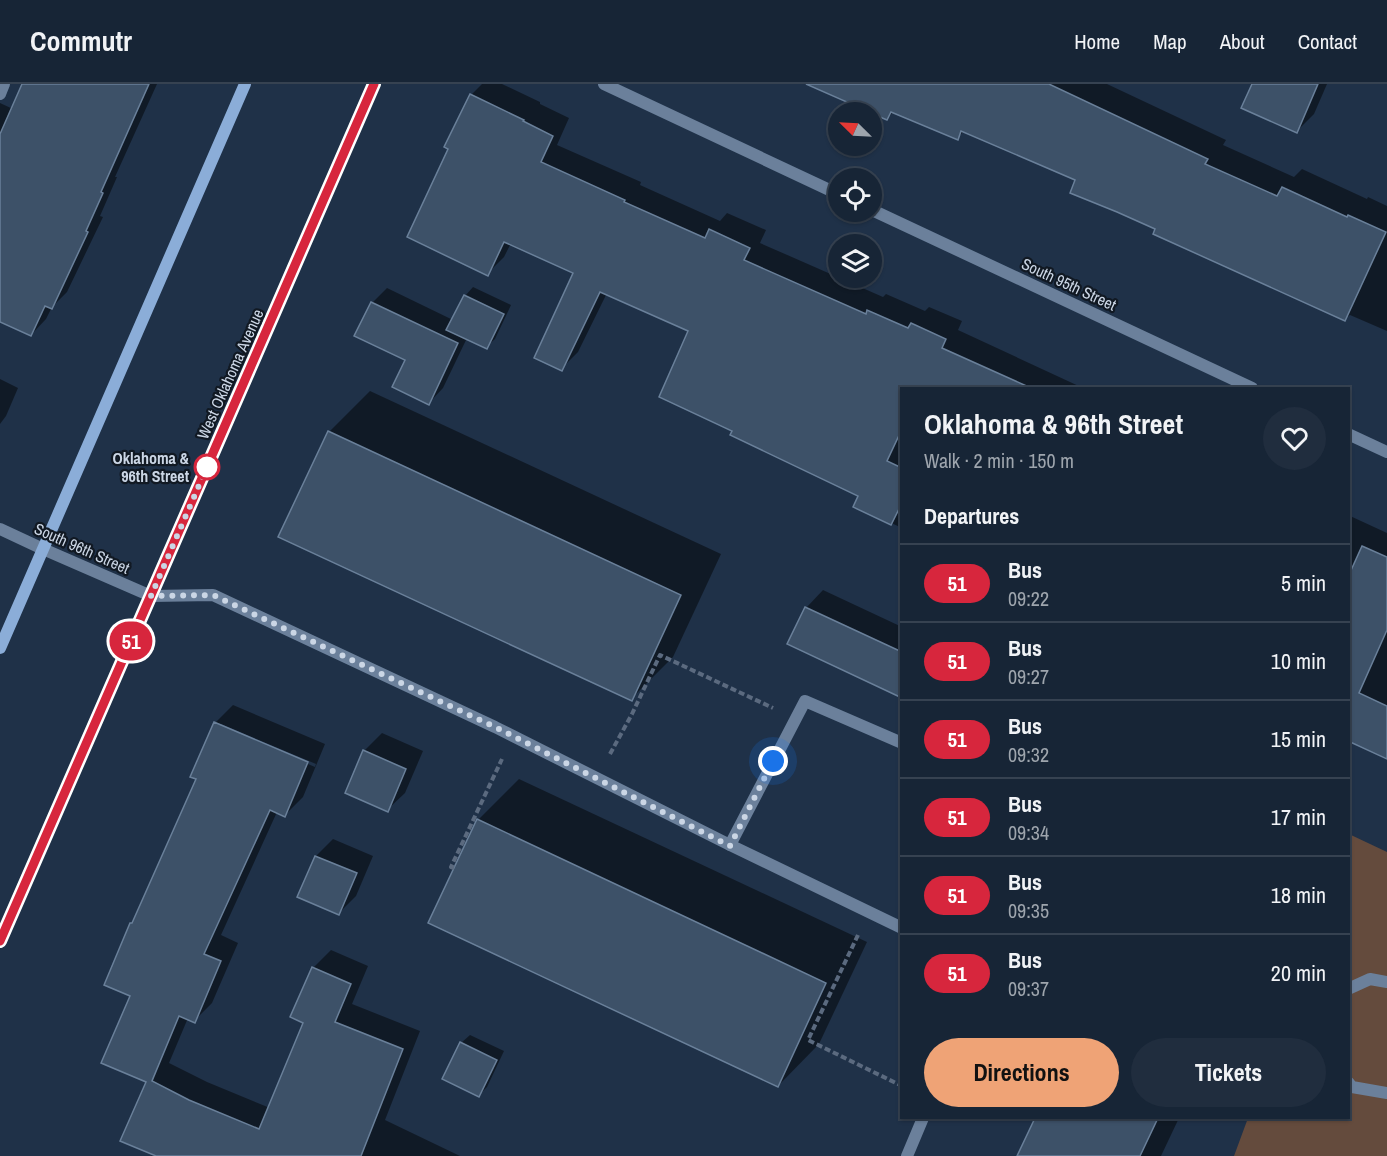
<!DOCTYPE html>
<html lang="en">
<head>
<meta charset="utf-8">
<style>
  body { margin:0; font-family:"Archivo Narrow",sans-serif; background:#202d3e; color:#f1f3f6; height:100vh; display:flex; flex-direction:column; font-size:22px; white-space:nowrap }
  * { box-sizing:border-box; margin:0 }
  p { font-size:20px; color:#9ea5ad }
  .icon { flex:none; width:33px; height:33px; fill:none; stroke:currentColor; stroke-width:2; stroke-linecap:round; stroke-linejoin:round }
  .map { position:relative; flex:1; overflow:hidden }
  .panel { position:absolute; left:900px; top:303px; width:450px; height:732px; display:flex; flex-direction:column; background:#172536; border-radius:0px; box-shadow:0 2px 4px #0004,0 0 0 2px #364251 }
  .panel>* { flex:none }
  .badge { padding:0 12px; border-radius:20px; font-size:21px; line-height:39px }
  .needle { width:39px; rotate:294deg }
  .fabs { position:absolute; left:828px; top:18px; display:grid; gap:12px }
  .fabs a { display:grid; place-items:center; width:54px; height:54px; border-radius:50%; background:#172536; box-shadow:0 2px 4px #0004,0 0 0 2px #364251; font-size:30px }
  .you { position:absolute; width:30px; height:30px; margin:-15px; border:4px solid #fff; border-radius:50%; background:#1a73e8; box-shadow:0 0 0 9px #1a73e833 }
  .map>.badge { position:absolute; translate:-50% -50%; box-shadow:0 0 0 3px #fff }
  h2 { padding:0 24px; font-size:22px; line-height:54px }
  .round { display:grid; place-items:center; flex:none; width:63px; height:63px; border-radius:32px; background:#202d3e }
  .summary { display:flex; align-items:center; justify-content:space-between; height:102px; padding:0 24px }
  h1 { font-size:28px; font-weight:700; line-height:45px }
  .cta { display:flex; gap:12px; margin-top:auto; padding:12px 24px }
  .cta a { flex:1; height:69px; border-radius:36px; background:#efa376; color:#111; font-size:24px; font-weight:700; line-height:69px; text-align:center }
  .cta a+a { background:#202d3e; color:#f1f3f6 }
  ul { padding:0; list-style:none }
  li { display:flex; align-items:center; gap:18px; height:78px; padding:0 24px; border-top:2px solid #364251 }
  li div { flex:1 }
  li b { display:block; font-size:22px }
  li em { font-style:normal }
  li .badge { min-width:66px; font-weight:700; text-align:center }
  header { display:flex; align-items:center; gap:36px; box-sizing:border-box; height:84px; padding:0 30px; background:#172536; border-bottom:2px solid #364251 }
  header strong { font-size:28px }
  nav { display:flex; gap:33px; margin-inline-start:auto; font-size:21px }
  .map>svg:first-child { display:block }
</style>
</head>
<body>
<header>
<strong>Commutr</strong>
<nav><a>Home</a><a>Map</a><a>About</a><a>Contact</a></nav>
</header>
<div class="map">
<svg width="1387" height="1072" viewBox="0 0 1387 1072">
  <rect width="100%" height="100%" fill="#1f3148"/>
  <path fill="#644b3d" d="M1351 751 1387 768V1072H1234L1248 1034H1348V757Z"/>
  <g fill="#0007" fill-rule="evenodd">
    <path d="M24 0H157L115 93H117L100 132 103 133 67 208 52 223 46 235 31 251 0 236V19L13 25Z"/>
    <path d="M482 0H502L540 18V20L569 34 557 61 641 98 640 101 720 137 727 129 766 146 760 159 883 213 886 210 925 227 929 223 962 237 958 246 1083 304H902V444L855 422 860 412 734 347 690 247 607 209 578 268 561 285 575 188 511 159 504 173 487 190 450 64 471 11Z"/>
    <path d="M852 0H1107L1226 56 1223 61 1294 93 1302 85 1367 115 1368 113 1387 122V247L1350 231 1345 235 1157 145 1077 95 964 47 957 54 894 27 887 35 883 33 877 40 872 37V28H851L845 26 849 16Z"/>
    <path d="M1254 0H1327L1314 30 1297 47Z"/>
    <path d="M473 203 511 221 495 255 486 263 467 254 443 304 429 319 407 275 372 219 387 204 453 236 465 212Z"/>
    <path d="M0 295 18 304 6 332 0 340Z"/>
    <path d="M370 307 721 470 673 573 631 615 329 348Z"/>
    <path d="M1348 431 1387 449V642L1348 656Z"/>
    <path d="M823 506 902 543V612L806 524Z"/>
    <path d="M233 621 325 660 303 713 285 731 277 728 221 851 238 859 212 919 194 937 188 934 169 979 207 998 270 1024 305 938 313 884 331 866 368 882 352 920 420 947 385 1036 460 1072H160L148 997 132 911 134 837 198 694 215 639ZM221 640 316 680 315 683 221 643Z"/>
    <path d="M382 649 423 667 405 709 387 726 364 667Z"/>
    <path d="M519 695 867 858 819 960 778 1002 478 736Z"/>
    <path d="M333 755 373 772 356 812 339 829 316 772Z"/>
    <path d="M470 951 504 967 487 1003 479 1011 461 959Z"/>
    <path d="M1037 1034H1179L1161 1072H1019Z"/>
  </g>
  <g fill="#3d5168" stroke="#6a809a" stroke-width="1.5">
    <path d="M22 0H149L101 108 103 109 86 147 88 148 52 225 45 222 31 252 0 238V50Z"/>
    <path d="M806 0H1049L1208 75 1205 80 1277 112 1282 103 1347 133 1348 131 1386 148 1345 237 1153 150 1155 145 1117 128 1070 109 1075 96 961 47 958 56 891 28 887 36 880 33 877 41 872 39V28H848L843 26 847 18Z"/>
    <path d="M1252 0H1318L1297 49 1241 24Z"/>
    <path d="M470 10 524 36 523 37 553 52 541 78 625 116 624 118 705 154 709 145 750 164 744 176 866 230 867 226 908 244 911 239 946 255 942 264 1031 304H902V345L887 377 902 384V419L891 441 853 423 858 412 730 351 732 347 659 313 688 247 600 208 562 287 534 274 573 189 504 158 488 192 407 153 448 65 444 63Z"/>
    <path d="M464 211 504 230 487 265 446 246Z"/>
    <path d="M371 218 458 259 429 321 392 303 405 276 354 252Z"/>
    <path d="M328 347 681 511 632 617 278 453Z"/>
    <path d="M1362 462 1387 473V546L1359 609 1387 622V675L1348 657V493Z"/>
    <path d="M805 523 902 568V614L787 560Z"/>
    <path d="M214 638 308 678 285 733 270 726 204 870 221 877 195 939 179 932 152 997 189 1016 259 1045 303 939 290 933 312 883 351 900 335 938 403 965 361 1072H156L120 1057 146 998 101 979 130 912 104 901 130 839H132L196 695 190 693Z"/>
    <path d="M363 666 406 685 388 728 345 709Z"/>
    <path d="M477 735 826 899 778 1003 428 839Z"/>
    <path d="M315 772 357 789 339 831 297 813Z"/>
    <path d="M460 958 497 976 479 1013 442 995Z"/>
    <path d="M1035 1034H1158L1140 1072H1017Z"/>
  </g>
  <g fill="none" stroke-linecap="round" stroke-linejoin="round">
    <g stroke="#5b6a7f" stroke-width="4" stroke-dasharray="6 3" stroke-linecap="butt">
      <path d="M610 670 632 630 660 571 773 624"/>
      <path d="M454 784 451 783 502 675"/>
      <path d="M858 851 808 956 902 1002"/>
    </g>
    <g stroke="#6b809b" stroke-width="12">
      <path d="M0 10 4 0"/>
      <path d="M151 512 213 511 495 643 730 761 902 844"/>
      <path d="M730 761 805 617 902 659"/>
      <path d="M1348 905 1370 895 1387 898"/>
      <path d="M1348 998 1352 1003 1387 1009"/>
      <path d="M907 1072 923 1034"/>
    </g>
    <g stroke="#6b809b" stroke-width="12">
      <path d="M604 0 838 110"/>
      <path d="M872 126 1252 304"/>
      <path d="M1348 350 1387 368"/>
      <path d="M0 445 43 465 151 512"/>
    </g>
    <g stroke="#8badd8" stroke-width="12">
      <path d="M0 564 245 0"/>
      <path d="M0 857 374 0"/>
    </g>
  </g>
  <g fill="none" stroke-linecap="round" stroke-linejoin="round">
    <g stroke="#fff" stroke-width="14">
      <path id="line" d="M0 857 374 0"/>
    </g>
    <use href="#line" stroke="#d7263d" stroke-width="9"/>
    <path stroke="#cbd6e5" stroke-width="6" stroke-dasharray="0 10.8" d="M207 383 151 512 213 511 495 643 730 762 773 677"/>
  </g>
  <circle fill="#fff" stroke="#d7263d" stroke-width="3" cx="207" cy="383" r="12"/>
  <g text-anchor="middle" stroke-width="4.5" stroke-linejoin="round" paint-order="stroke">
    <g font-size="16" fill="#cbd6e5" stroke="#111923">
      <text transform="translate(1069 200) rotate(25)" y="6">South 95th Street</text>
      <text transform="translate(230 290) rotate(-66)" y="6">West Oklahoma Avenue</text>
      <text transform="translate(82 464) rotate(24)" y="6">South 96th Street</text>
    </g>
    <g font-size="16" font-weight="bold" fill="#cbd6e5" stroke="#111923" text-anchor="end">
      <text x="189" y="380">Oklahoma &amp;<tspan x="189" dy="18">96th Street</tspan></text>
    </g>
  </g>
</svg>
<div class="fabs">
<a><svg class="needle" viewBox="-14 -14 28 28"><path d="M0-13l5 13h-10z" fill="#e53935"/><path d="M0 13l5-13h-10z" fill="#9ea5ad"/></svg></a>
<a><svg class="icon" aria-label="locate" viewBox="0 0 24 24"><circle cx="12" cy="12" r="6"/><path d="M12 2v4M12 18v4M2 12h4M18 12h4"/></svg></a>
<a><svg class="icon" aria-label="layers" viewBox="0 0 24 24"><path d="M12 4l9 5-9 5-9-5zM3 14l9 5 9-5"/></svg></a>
</div>
<div class="you" style="left:773px;top:677px"></div>
<b class="badge" style="left:131px;top:557px;background:#d7263d;color:#fff">51</b>
<section class="panel">
<div class="summary"><div><h1>Oklahoma &amp; 96th Street</h1><p>Walk · 2 min · 150 m</p></div><a class="round"><svg class="icon" aria-label="heart" viewBox="0 0 24 24"><path d="M12 20l-8-8c-3-5 5-10 8-4 3-6 11-1 8 4z"/></svg></a></div>
<h2>Departures</h2>
<ul>
<li><span class="badge" style="background:#d7263d;color:#fff">51</span><div><b>Bus</b><p>09:22</p></div><em>5 min</em></li>
<li><span class="badge" style="background:#d7263d;color:#fff">51</span><div><b>Bus</b><p>09:27</p></div><em>10 min</em></li>
<li><span class="badge" style="background:#d7263d;color:#fff">51</span><div><b>Bus</b><p>09:32</p></div><em>15 min</em></li>
<li><span class="badge" style="background:#d7263d;color:#fff">51</span><div><b>Bus</b><p>09:34</p></div><em>17 min</em></li>
<li><span class="badge" style="background:#d7263d;color:#fff">51</span><div><b>Bus</b><p>09:35</p></div><em>18 min</em></li>
<li><span class="badge" style="background:#d7263d;color:#fff">51</span><div><b>Bus</b><p>09:37</p></div><em>20 min</em></li>
</ul>
<div class="cta"><a>Directions</a><a>Tickets</a></div>
</section>
</div>
</body>
</html>
